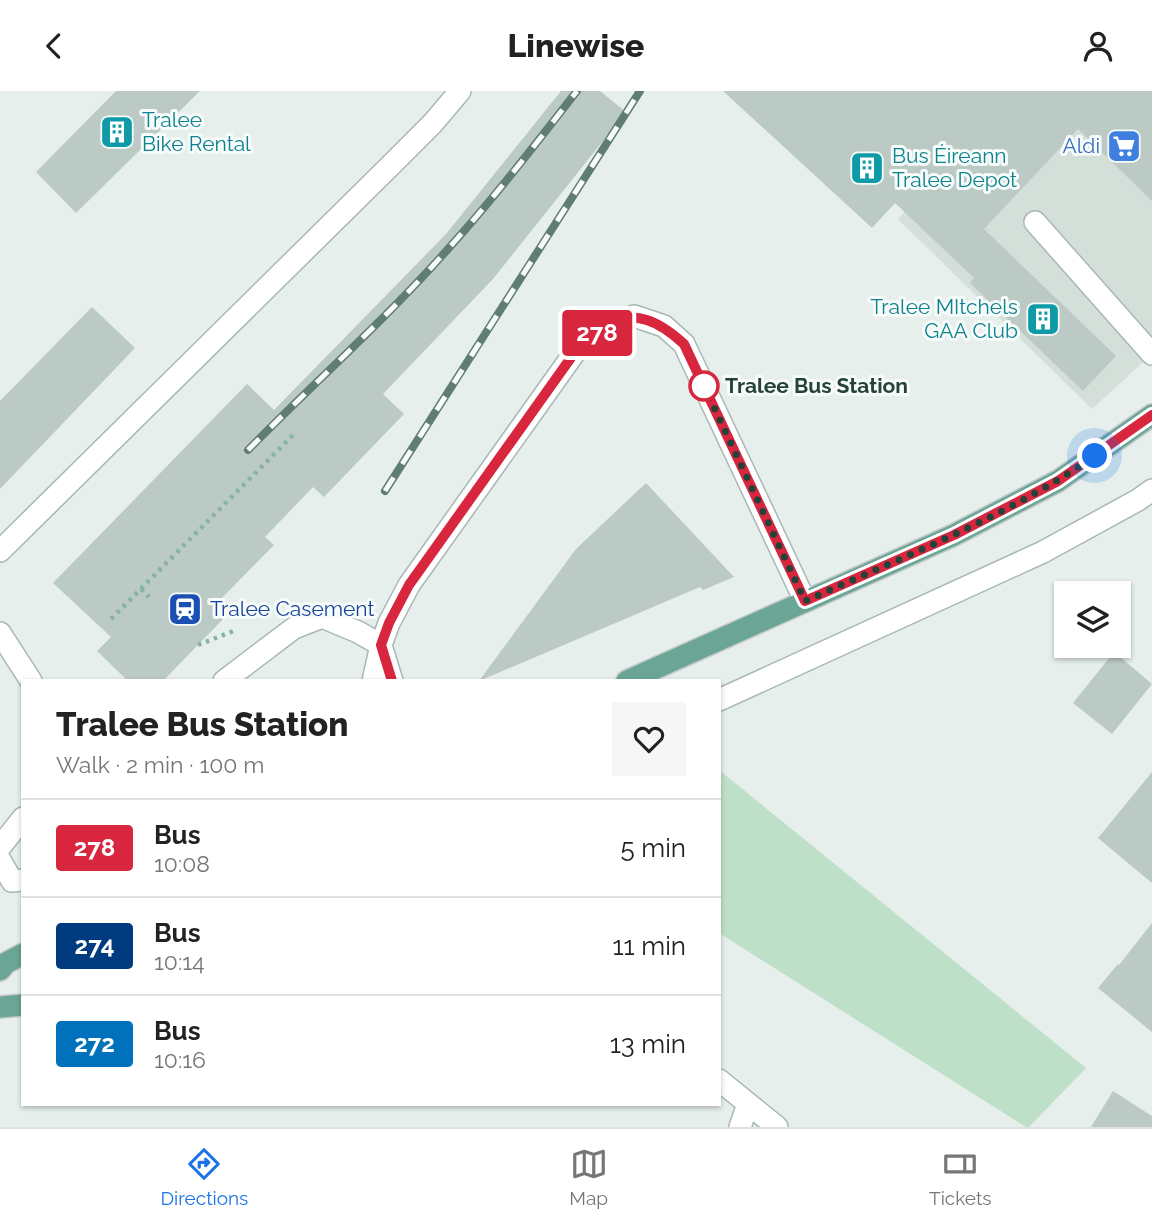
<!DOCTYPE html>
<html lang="en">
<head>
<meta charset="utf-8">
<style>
  body { margin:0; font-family:Raleway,sans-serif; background:#f6f6f6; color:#222; height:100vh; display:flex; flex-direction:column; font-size:26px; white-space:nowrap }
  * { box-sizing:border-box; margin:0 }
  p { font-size:23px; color:#767676 }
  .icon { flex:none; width:38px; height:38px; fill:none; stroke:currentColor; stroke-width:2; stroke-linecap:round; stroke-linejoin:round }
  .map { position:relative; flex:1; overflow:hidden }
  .sheet { position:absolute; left:21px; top:588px; width:700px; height:427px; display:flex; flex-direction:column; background:#fff; border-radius:0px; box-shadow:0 2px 5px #0004 }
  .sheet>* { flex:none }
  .badge { padding:0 14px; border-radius:5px; font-size:24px; line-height:46px }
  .controls { position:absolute; left:1054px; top:490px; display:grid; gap:14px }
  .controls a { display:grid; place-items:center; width:77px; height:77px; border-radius:0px; background:#fff; box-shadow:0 2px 5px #0004; font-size:35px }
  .you { position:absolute; width:35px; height:35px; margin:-18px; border:5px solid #fff; border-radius:50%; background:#1a73e8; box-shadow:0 0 0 10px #1a73e833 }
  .map>.badge { position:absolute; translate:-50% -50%; box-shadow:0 0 0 4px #fff }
  .round { display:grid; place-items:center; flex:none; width:74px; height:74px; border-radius:0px; background:#f6f6f6 }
  .head { display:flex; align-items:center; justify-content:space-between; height:119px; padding:0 35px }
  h1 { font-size:33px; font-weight:800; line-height:52px }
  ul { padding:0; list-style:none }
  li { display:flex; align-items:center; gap:21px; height:98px; padding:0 35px; border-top:2px solid #e0e0e0 }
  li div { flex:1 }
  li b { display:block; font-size:26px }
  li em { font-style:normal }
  li .badge { min-width:77px; font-weight:700; text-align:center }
  header { display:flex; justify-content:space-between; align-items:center; height:91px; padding:0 35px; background:#fff; font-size:32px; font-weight:800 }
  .tab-bar { display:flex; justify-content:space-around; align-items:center; height:98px; border-top:2px solid #e0e0e0; background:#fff; font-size:19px; color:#767676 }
  .tab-bar a { display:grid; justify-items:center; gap:4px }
  .tab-bar .on { color:#1a73e8 }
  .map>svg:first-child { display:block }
</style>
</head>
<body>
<header><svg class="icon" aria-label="back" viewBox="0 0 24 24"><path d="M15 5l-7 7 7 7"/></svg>Linewise<svg class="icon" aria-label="person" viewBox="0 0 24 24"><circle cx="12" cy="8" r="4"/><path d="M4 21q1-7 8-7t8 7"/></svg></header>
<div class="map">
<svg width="1152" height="1036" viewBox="0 0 1152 1036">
  <rect width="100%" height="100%" fill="#e6efeb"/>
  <path fill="#d4dfda" d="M1015 0H1152V263L1092 318 898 128Z"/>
  <path fill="#bfe0c8" d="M719 679 1086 977 1029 1036H1026L719 842Z"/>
  <g fill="#bbcac4">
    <path d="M116 0H200L76 122 36 81Z"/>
    <path d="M561 0H600L626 21 493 188 383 303 404 323 324 406 313 396 265 446 274 454 217 512 228 523 163 590H128L97 560 111 546 53 492 247 293 274 319 446 143Z"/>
    <path d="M723 0H1152V110L1078 38 984 138 1116 265 1083 300 970 192 974 187 895 112 872 137Z"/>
    <path d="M92 216 135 257 0 398V310Z"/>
    <path d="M646 392 734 486 703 499 700 496 479 590 576 458Z"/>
    <path d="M1114 561 1152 593 1112 643 1073 612Z"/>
    <path d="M1152 681V792L1098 747Z"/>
    <path d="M1152 832V941L1098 897 1118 873 1119 874Z"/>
    <path d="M1113 1000 1152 1025V1036H1091Z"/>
  </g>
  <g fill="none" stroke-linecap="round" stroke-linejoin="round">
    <g stroke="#a8b8b2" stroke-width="24">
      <g id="minor">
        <path d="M1035 131 1152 263"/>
        <path d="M0 460 391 74 433 32 460 0"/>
        <path d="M0 542 31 590"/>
        <path d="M224 590 294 537 322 526 358 541 381 554 392 590"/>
        <path d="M373 590 381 554 389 532 409 494 575 261 605 235 634 225 664 235 684 253 805 510"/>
        <path d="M719 609 1043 461 1138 409 1152 399"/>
        <path d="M0 756 23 727"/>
        <path d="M0 769 12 790 23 789"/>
        <path d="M719 989 777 1036"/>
        <path d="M740 1036 748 1013"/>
      </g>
    </g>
    <g stroke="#c2cac8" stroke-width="24">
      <g id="major">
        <path d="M627 590 954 444 1058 390 1152 324"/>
        <path d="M0 879 6 872 23 863"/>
        <path d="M0 916 23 914"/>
      </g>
    </g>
    <g stroke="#86b3a5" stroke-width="4.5" stroke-dasharray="3.5 5" stroke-linecap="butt">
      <path d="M141 498 149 506"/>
      <path d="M111 528 296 341"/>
      <path d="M198 554 236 539"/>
    </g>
    <use href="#minor" stroke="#fff" stroke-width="21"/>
    <use href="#major" stroke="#6aa596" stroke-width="21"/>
    <g stroke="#5f7d75" stroke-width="8">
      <g id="rail">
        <path d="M248 359C314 292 385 229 448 158 494 107 535 54 577 0"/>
        <path d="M385 400 640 0"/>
      </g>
    </g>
    <use href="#rail" stroke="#f7fbf9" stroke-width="5" stroke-dasharray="16" stroke-linecap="butt"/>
  </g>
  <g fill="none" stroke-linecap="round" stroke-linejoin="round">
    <g stroke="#fff" stroke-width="16">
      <path id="line" d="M392 590 381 554 389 532 409 494 575 261C585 253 594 241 605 235 635 217 660 231 684 253L805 510 954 444 1058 390 1152 324"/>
    </g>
    <use href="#line" stroke="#d7263d" stroke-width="10"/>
    <path stroke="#24423a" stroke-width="7" stroke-dasharray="0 12.6" d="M704 295 805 510C903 466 1006 426 1095 365"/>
  </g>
  <defs>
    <g id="building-square" transform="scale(1.75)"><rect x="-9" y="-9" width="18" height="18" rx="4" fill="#0f9aa8" stroke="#f7fbf9"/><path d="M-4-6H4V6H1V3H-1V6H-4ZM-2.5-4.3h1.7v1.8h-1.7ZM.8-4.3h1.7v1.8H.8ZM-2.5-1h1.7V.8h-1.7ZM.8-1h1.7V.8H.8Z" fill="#fff"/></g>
    <g id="supermarket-square" transform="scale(1.75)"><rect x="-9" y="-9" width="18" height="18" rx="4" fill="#3f7fe0" stroke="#f7fbf9"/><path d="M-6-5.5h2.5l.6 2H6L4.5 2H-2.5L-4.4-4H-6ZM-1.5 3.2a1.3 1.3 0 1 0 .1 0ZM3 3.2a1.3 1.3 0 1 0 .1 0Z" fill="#fff"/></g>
    <g id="station-square" transform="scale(1.75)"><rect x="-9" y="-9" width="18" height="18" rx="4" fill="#1a4fb4" stroke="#f7fbf9"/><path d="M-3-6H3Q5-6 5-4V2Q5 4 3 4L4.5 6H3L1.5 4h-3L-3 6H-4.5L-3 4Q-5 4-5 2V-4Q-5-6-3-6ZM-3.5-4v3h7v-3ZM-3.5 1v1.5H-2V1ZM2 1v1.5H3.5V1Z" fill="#fff"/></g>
  </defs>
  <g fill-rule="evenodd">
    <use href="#building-square" x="117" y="41"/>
    <use href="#supermarket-square" x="1124" y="55"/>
    <use href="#building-square" x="867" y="77"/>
    <use href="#building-square" x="1043" y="228"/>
    <use href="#station-square" x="185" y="518"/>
  </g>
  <circle fill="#fff" stroke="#d7263d" stroke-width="3.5" cx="704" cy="295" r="14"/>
  <g text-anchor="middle" stroke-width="6" stroke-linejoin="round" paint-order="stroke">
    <g font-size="21" fill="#0d838f" stroke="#f7fbf9" text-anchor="start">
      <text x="142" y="36">Tralee<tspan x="142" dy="24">Bike Rental</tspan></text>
      <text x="892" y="72">Bus Éireann<tspan x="892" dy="24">Tralee Depot</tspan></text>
      <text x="1018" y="223" text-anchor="end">Tralee MItchels<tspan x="1018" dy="24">GAA Club</tspan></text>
    </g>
    <g font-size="21" fill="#366cbe" stroke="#f7fbf9" text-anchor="end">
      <text x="1100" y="62">Aldi</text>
    </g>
    <g font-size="21" font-weight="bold" fill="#24423a" stroke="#f7fbf9" text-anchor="start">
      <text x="725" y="302">Tralee Bus Station</text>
    </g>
    <g font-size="21" fill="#164399" stroke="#f7fbf9" text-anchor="start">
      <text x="210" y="525">Tralee Casement</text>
    </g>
  </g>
</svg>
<div class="controls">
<a><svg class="icon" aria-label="layers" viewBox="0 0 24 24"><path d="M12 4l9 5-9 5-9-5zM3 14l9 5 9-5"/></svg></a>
</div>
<div class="you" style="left:1095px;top:365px"></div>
<b class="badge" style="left:597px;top:242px;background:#d7263d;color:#fff">278</b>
<section class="sheet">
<div class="head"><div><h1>Tralee Bus Station</h1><p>Walk · 2 min · 100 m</p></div><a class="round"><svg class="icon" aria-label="heart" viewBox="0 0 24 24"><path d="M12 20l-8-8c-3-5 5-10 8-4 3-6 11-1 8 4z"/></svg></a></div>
<ul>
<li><span class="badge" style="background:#d7263d;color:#fff">278</span><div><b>Bus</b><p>10:08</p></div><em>5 min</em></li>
<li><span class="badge" style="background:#003b80;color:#fff">274</span><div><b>Bus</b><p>10:14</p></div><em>11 min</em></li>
<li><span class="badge" style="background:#0072bc;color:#fff">272</span><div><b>Bus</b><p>10:16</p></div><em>13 min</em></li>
</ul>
</section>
</div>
<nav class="tab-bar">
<a class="on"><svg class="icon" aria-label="directions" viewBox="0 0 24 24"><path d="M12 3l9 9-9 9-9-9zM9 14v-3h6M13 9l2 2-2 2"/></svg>Directions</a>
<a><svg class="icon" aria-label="map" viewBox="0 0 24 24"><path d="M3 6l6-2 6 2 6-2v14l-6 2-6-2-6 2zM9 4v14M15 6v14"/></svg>Map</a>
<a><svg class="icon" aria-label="tickets" viewBox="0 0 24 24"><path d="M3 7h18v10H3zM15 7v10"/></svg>Tickets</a>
</nav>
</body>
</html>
